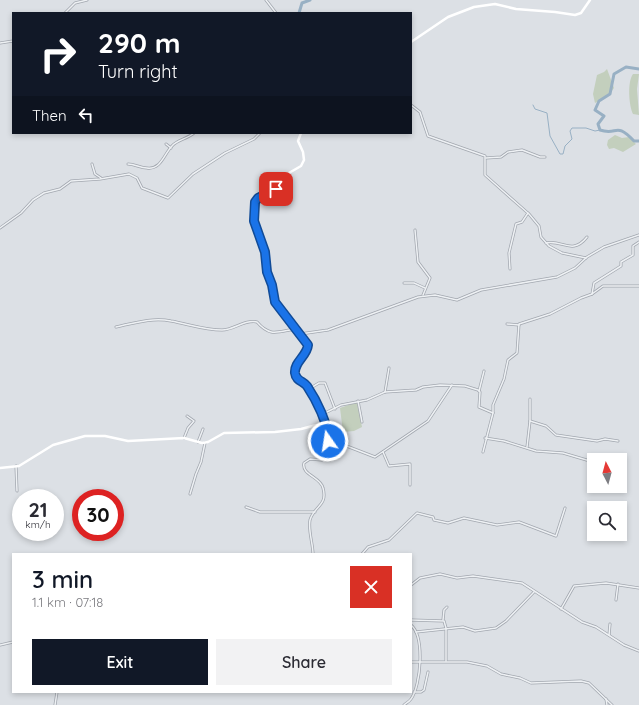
<!DOCTYPE html>
<meta charset="utf-8">
<style>
body{margin:0;font-family:Quicksand,sans-serif;background:#f2f2f3;color:#2b2b33;height:100vh;display:flex;flex-direction:column;font-size:15px;white-space:nowrap}
*{box-sizing:border-box;margin:0}
p{font-size:13px;color:#7c7c81}
.icon{flex:none;width:22px;height:22px;fill:none;stroke:currentColor;stroke-width:2;stroke-linecap:round;stroke-linejoin:round}
.map{position:relative;flex:1;overflow:hidden}
.details{position:absolute;left:12px;top:553px;width:400px;height:140px;display:flex;flex-direction:column;background:#fff;border-radius:0px;box-shadow:0 2px 6px #0003}
.details>*{flex:none}
.top-card{position:absolute;left:12px;top:12px;width:400px;height:122px;border-radius:0px;box-shadow:0 2px 6px #0003;background:#111827;color:#fff;overflow:hidden}
.needle{width:26px;rotate:354deg}
.buttons{position:absolute;left:587px;top:453px;display:grid;gap:8px}
.buttons a{display:grid;place-items:center;width:40px;height:40px;border-radius:0px;background:#fff;box-shadow:0 2px 6px #0003;font-size:20px}
.speed{position:absolute;left:12px;top:489px;display:flex;gap:8px;font-size:20px;font-weight:700;text-align:center}
.speed>*{display:grid;place-content:center;width:52px;height:52px;border-radius:50%;background:#fff;box-shadow:0 2px 6px #0003;line-height:1}
.speed small{font-size:10px;font-weight:400}
.speed .limit{border:6px solid #d22;background:#fff;color:#111}
.pin{position:absolute;display:grid;place-items:center;width:34px;height:34px;color:#fff;margin:-17px;border-radius:8px;box-shadow:0 2px 6px #0006}
.me{position:absolute;width:44px;margin:-22px;rotate:347deg;stroke-linejoin:round;filter:drop-shadow(0 0 3px #0008)}
.turn{display:flex;align-items:center;gap:14px;height:84px;padding:0 20px;font-size:18px}
.turn .icon{width:52px;height:52px;stroke-width:2.5}
.turn b{display:block;font-size:28px;line-height:34px}
.then{display:flex;align-items:center;height:38px;padding:0 20px;background:#0003;gap:8px;font-size:15px}
.round{display:grid;place-items:center;flex:none;width:42px;height:42px;border-radius:0px;background:#f2f2f3}
.head{display:flex;align-items:center;justify-content:space-between;height:68px;padding:0 20px}
h1{font-size:24px;font-weight:600;line-height:30px;color:#111827}
.cta{display:flex;gap:8px;margin-top:auto;padding:8px 20px}
.cta a{flex:1;height:46px;border-radius:0px;background:#111827;color:#fff;font-size:16px;font-weight:600;line-height:46px;text-align:center}
.cta a+a{background:#f2f2f3;color:#2b2b33}
.map>svg:first-child{display:block}
.green{fill:#c3cfbd}
.lines{fill:none;stroke-linecap:round;stroke-linejoin:round}
.stream{stroke:#98b0c4;stroke-width:1}
.river{stroke:#98b0c4;stroke-width:3}
.street-casing{stroke:#a2a7af;stroke-width:3}
.street{stroke:#eef1f4;stroke-width:1.5}
.secondary{stroke:#fff;stroke-width:2.5}
.route-casing{stroke:#114b97;stroke-width:10}
.route{stroke:#1a73e8;stroke-width:7}
</style>
<div class="map">
<svg width="639" height="705" viewBox="0 0 639 705">
<rect width="100%" height="100%" fill="#dce0e5"/>
<g class="green">
<polygon points="607,69 614,88 608,96 595,103 593,94 597,75 604,72"/>
<path d="M633,74H639L637,89L639,115L633,114C629,106 627,82 633,74Z"/>
<polygon points="615,135 622,138 629,137 636,144 623,152 614,148 609,149 607,145 608,140"/>
<polygon points="357,402 362,427 354,431 343,432 340,408"/>
</g>
<g class="lines">
<polyline class="stream" points="533,105 535,109 547,113 550,136 560,154 563,154 565,146 572,139 570,131 572,128 586,128 595,131 600,130"/>
<g class="river">
<polyline points="299,13 302,3 310,0"/>
<path d="M639,69L626,67L614,74L610,94L599,101L595,110L604,116L598,124L600,130C618,136 615,121 634,141H639"/>
</g>
<defs>
<g id="street">
<polyline points="266,0 276,13"/>
<polyline points="65,13 75,3 87,0"/>
<polyline points="0,43 13,41"/>
<polyline points="411,105 420,112 428,136 485,156 485,175 529,214 539,226 541,237 549,246 562,253 586,258"/>
<polyline points="166,144 171,148"/>
<polyline points="486,158 501,157 508,152 522,150 540,157 545,157"/>
<polyline points="92,164 95,174 101,178"/>
<path d="M128,164C135,164 140,168 147,168C161,170 164,154 172,146C177,140 187,139 194,133"/>
<polyline points="0,228 21,213 33,200 44,193 60,189 71,181 100,179 129,174 137,178 142,188 168,198 193,174 225,153 254,139 260,133"/>
<polyline points="415,230 418,262 430,278 423,295"/>
<path d="M546,243C562,239 572,256 587,237"/>
<polyline points="510,269 509,253 516,224 522,222 528,213"/>
<polyline points="404,283 414,283 425,288"/>
<polyline points="592,294 603,286 639,286"/>
<polyline points="507,324 519,325"/>
<path d="M116,327C134,323 153,317 171,321C188,324 205,330 222,330C234,330 245,319 257,322C270,337 277,332 295,329"/>
<polyline points="300,334 328,330 418,297 435,295 457,300 481,290 557,277 575,268 587,257 604,247 639,235"/>
<polyline points="309,389 319,383 325,383 335,409"/>
<polyline points="479,391 484,371"/>
<polyline points="385,392 389,368"/>
<polyline points="358,401 362,422"/>
<polyline points="321,415 341,405 367,400 385,392 416,390 423,387 440,385 465,386 478,390 480,392 479,407 493,413"/>
<polyline points="530,421 546,426 556,435 597,441 605,439 618,441"/>
<polyline points="184,438 188,428 194,421 187,416"/>
<polyline points="485,438 504,441 536,451 563,453 590,461"/>
<polyline points="328,441 344,445 375,457 428,421 452,385"/>
<polyline points="198,442 203,429"/>
<polyline points="527,447 530,421 530,399"/>
<polyline points="383,452 389,466 410,464 410,485"/>
<polyline points="483,452 493,413 493,405 504,379 508,360 517,353 519,324 550,314 581,298 592,294 594,283 621,266 621,262 633,255 633,246 639,242"/>
<polyline points="16,466 17,491"/>
<polyline points="190,494 196,474 201,462 205,443"/>
<polyline points="246,507 260,512 315,512"/>
<path d="M313,554C313,544 308,530 310,520C314,506 328,506 323,488C321,477 301,475 304,463L310,459L322,460L323,458L328,436L324,423"/>
<polyline points="362,554 368,547 389,540 417,513 433,517 434,520 448,523 464,518 497,525 519,522 556,536 565,508"/>
<polyline points="411,585 420,578 440,574 457,578 473,576 522,583 582,622 596,627 624,645 639,651"/>
<polyline points="616,600 618,584"/>
<polyline points="561,609 574,586 606,583 639,588"/>
<polyline points="411,620 444,621 446,628 446,661"/>
<polyline points="443,620 444,610 447,607"/>
<polyline points="416,632 463,627 475,631 496,628 506,621 534,592"/>
<polyline points="609,635 610,624"/>
<polyline points="0,645 13,642"/>
<polyline points="411,662 467,662 487,666 501,674 520,678 531,683 581,681 589,683 612,705"/>
<polyline points="414,692 421,692 424,690 428,672"/>
<polyline points="606,699 607,705"/>
<polyline points="55,705 57,692"/>
<path d="M404,705C406,703 409,702 411,699C421,685 425,637 411,625"/>
</g>
</defs>
<use href="#street" class="street-casing"/>
<use href="#street" class="street"/>
<g class="secondary">
<polyline points="411,42 448,17 474,7 495,4 516,9 555,12 575,15 581,13 590,0"/>
<path d="M0,468L19,466L53,445L85,436H105L128,441L184,438L202,443L208,442L224,433L275,432L301,429L324,423L315,400L306,385L296,376C292,363 307,357 308,345L275,302L272,285L267,272L265,252L254,221L255,202L258,198L276,189L282,177L301,166L304,160L303,152L298,141L301,133"/>
</g>
</g>
<g class="lines">
<defs>
<path id="route" d="M276,189L258,198L255,202L254,221L265,252L267,272L272,285L275,302L308,345C307,356 294,362 295,373C296,381 303,381 307,386C317,401 328,423 328,441"/>
</defs>
<use href="#route" class="route-casing"/>
<use href="#route" class="route"/>
</g>
</svg>
<div class="buttons">
<a><svg class="needle" viewBox="-14 -14 28 28"><path d="M0-13l5 13h-10z" fill="#e53935"/><path d="M0 13l5-13h-10z" fill="#7c7c81"/></svg></a>
<a><svg class="icon" aria-label="search" viewBox="0 0 24 24"><circle cx="10" cy="10" r="6"/><path d="M15 15l6 6"/></svg></a>
</div>
<div class="speed"><div>21<small>km/h</small></div><div class="limit">30</div></div>
<div class="pin" style="left:276px;top:189px;background:#d93025"><svg class="icon" aria-label="arrive" viewBox="0 0 24 24"><path d="M6 21V4h12l-3 4 3 4H6"/></svg></div>
<svg class="me" style="left:328px;top:441px" viewBox="-20 -20 40 40"><circle r="17" fill="#1a73e8" stroke="#fff" stroke-width="3"/><path d="M0-11L8 9 0 5-8 9z" fill="#fff"/></svg>
<div class="top-card">
<div class="turn"><svg class="icon" aria-label="right" viewBox="0 0 24 24"><path d="M7 20v-9h11M14 6l5 5-5 5"/></svg><div><b>290 m</b>Turn right</div></div>
<div class="then">Then<svg class="icon" aria-label="left" viewBox="0 0 24 24"><path d="M17 20v-9H6M10 6l-5 5 5 5"/></svg></div>
</div>
<section class="details">
<div class="head"><div><h1>3 min</h1><p>1.1 km · 07:18</p></div><a class="round" style="background:#d93025;color:#fff"><svg class="icon" aria-label="close" viewBox="0 0 24 24"><path d="M6 6l12 12M18 6L6 18"/></svg></a></div>
<div class="cta"><a>Exit</a><a>Share</a></div>
</section>
</div>
